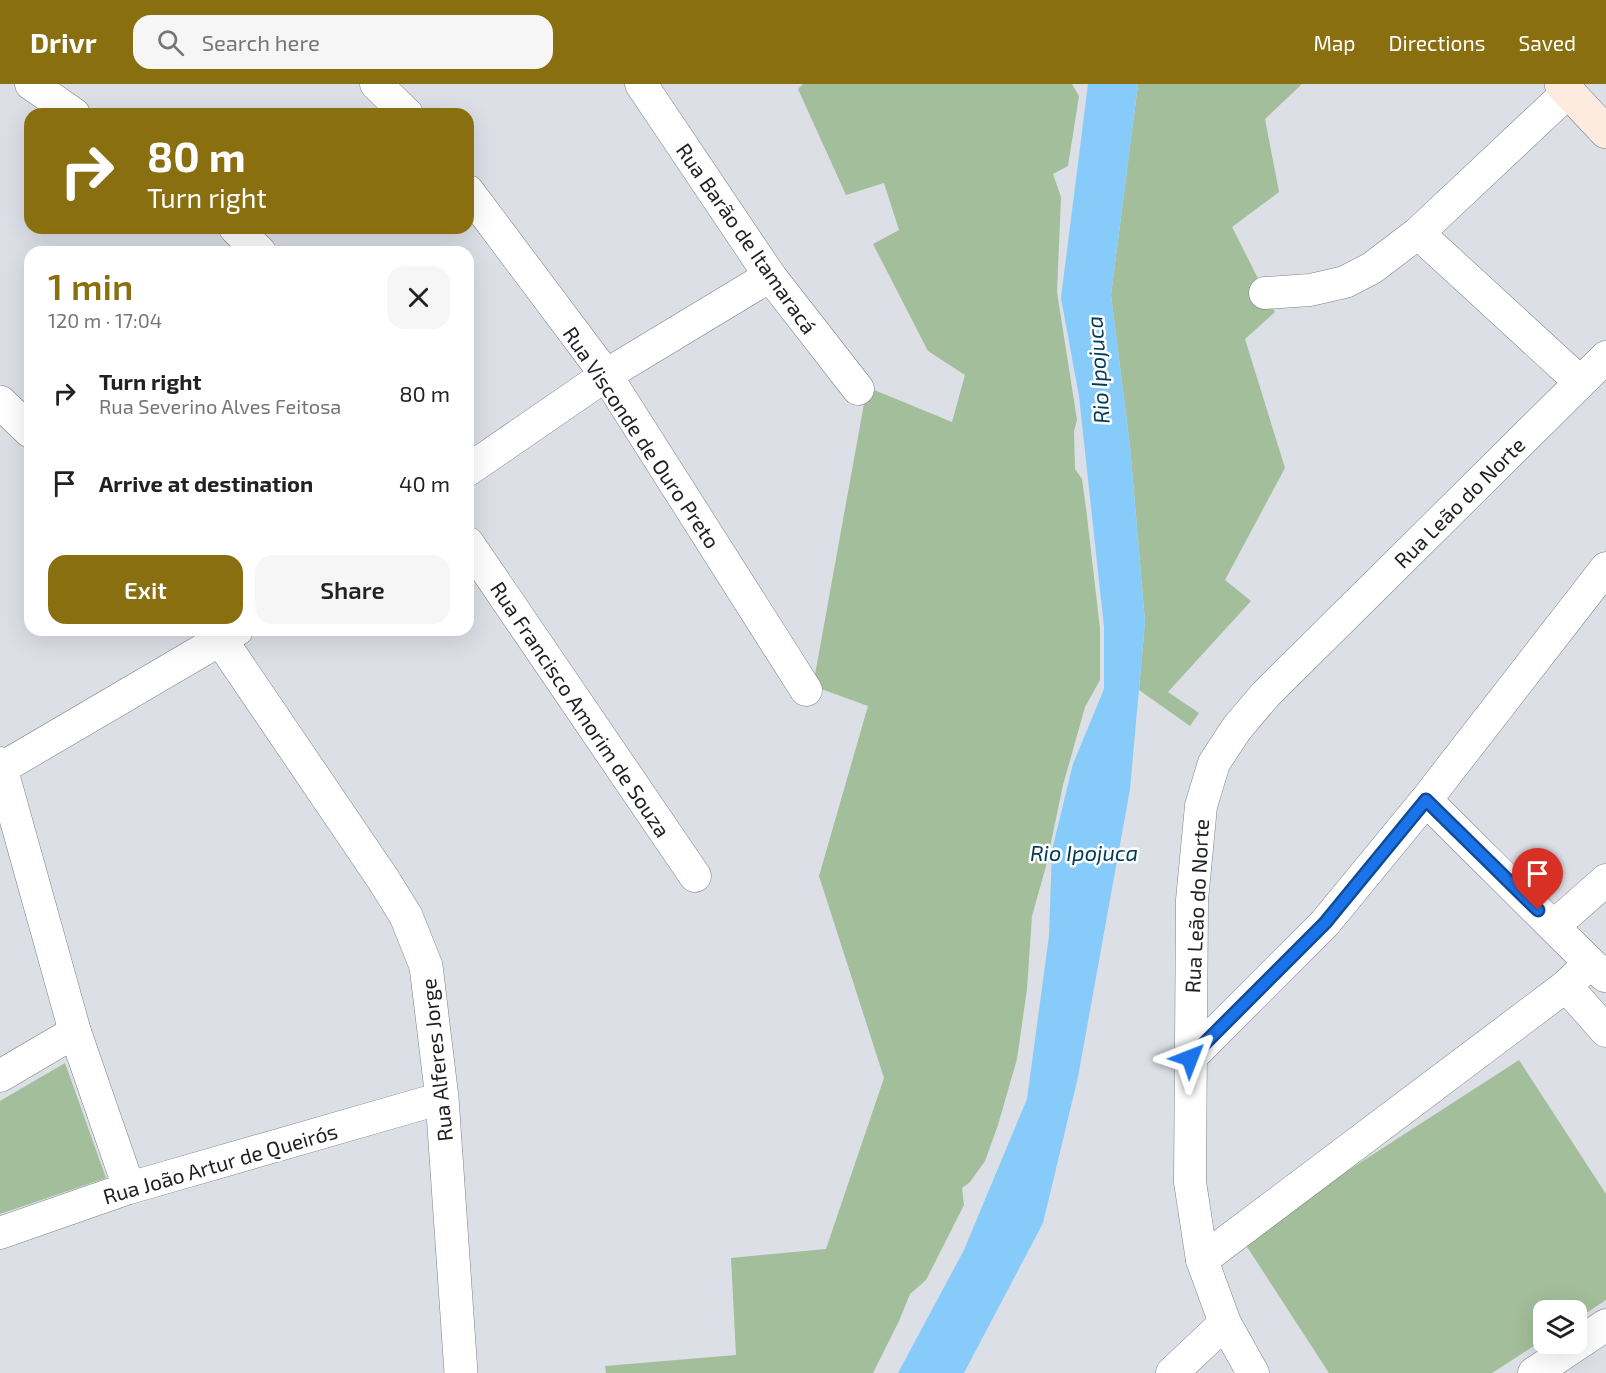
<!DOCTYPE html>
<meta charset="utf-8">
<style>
body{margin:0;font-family:"Exo 2",sans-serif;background:#f6f6f6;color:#222;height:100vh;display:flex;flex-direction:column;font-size:22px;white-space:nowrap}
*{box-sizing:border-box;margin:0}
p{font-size:20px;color:#767676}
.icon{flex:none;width:33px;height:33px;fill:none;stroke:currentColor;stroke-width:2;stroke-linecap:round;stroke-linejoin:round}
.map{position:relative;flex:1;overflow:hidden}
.sheet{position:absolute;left:24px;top:162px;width:450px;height:390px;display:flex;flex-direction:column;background:#fff;border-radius:18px;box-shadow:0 6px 24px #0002}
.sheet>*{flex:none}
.top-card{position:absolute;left:24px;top:24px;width:450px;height:126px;border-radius:18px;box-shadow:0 6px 24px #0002;background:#8a6f10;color:#fff;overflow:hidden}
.tools{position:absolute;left:1533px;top:1216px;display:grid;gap:12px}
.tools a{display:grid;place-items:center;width:54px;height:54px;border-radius:12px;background:#fff;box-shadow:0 6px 24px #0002;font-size:30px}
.pin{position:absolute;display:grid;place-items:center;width:51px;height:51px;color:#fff;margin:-62px -26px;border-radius:50% 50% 50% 0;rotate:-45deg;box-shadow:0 0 6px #0007}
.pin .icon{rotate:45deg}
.me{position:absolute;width:66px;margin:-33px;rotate:45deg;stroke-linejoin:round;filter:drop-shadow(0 0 4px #0008)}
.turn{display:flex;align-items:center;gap:21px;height:126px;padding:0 24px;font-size:27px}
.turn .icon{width:78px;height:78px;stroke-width:2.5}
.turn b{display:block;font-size:42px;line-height:51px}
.round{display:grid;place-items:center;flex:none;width:63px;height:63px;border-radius:18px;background:#f6f6f6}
.overview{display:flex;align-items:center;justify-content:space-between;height:102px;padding:0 24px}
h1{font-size:36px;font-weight:600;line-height:45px;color:#8a6f10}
.action{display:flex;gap:12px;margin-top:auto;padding:12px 24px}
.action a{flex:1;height:69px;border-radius:18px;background:#8a6f10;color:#fff;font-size:24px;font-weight:600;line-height:69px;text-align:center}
.action a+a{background:#f6f6f6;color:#222}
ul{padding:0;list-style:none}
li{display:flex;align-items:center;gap:18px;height:90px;padding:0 24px}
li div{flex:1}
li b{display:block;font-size:22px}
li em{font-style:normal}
header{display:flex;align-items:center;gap:36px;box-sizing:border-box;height:84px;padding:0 30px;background:#8a6f10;color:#fff}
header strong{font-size:28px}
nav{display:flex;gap:33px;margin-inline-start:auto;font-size:21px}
.search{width:420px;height:54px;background:#f6f6f6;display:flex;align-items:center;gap:15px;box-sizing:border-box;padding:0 21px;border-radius:18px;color:#767676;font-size:22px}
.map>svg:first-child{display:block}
.green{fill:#a3be9a}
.water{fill:#86cbf9}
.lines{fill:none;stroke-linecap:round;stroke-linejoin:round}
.minor-casing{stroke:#7d8086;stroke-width:33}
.tertiary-casing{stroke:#7d8086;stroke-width:34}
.secondary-casing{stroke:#7d8086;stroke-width:34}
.minor{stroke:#fff;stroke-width:32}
.tertiary{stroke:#fff;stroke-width:33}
.secondary{stroke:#feebdf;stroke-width:33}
.route-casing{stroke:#114b97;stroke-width:15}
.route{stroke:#1a73e8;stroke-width:10}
.labels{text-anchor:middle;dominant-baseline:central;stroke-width:5;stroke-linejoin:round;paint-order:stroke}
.street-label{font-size:21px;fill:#202124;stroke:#fff}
.water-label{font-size:22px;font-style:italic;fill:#003b59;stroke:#fff}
</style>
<header>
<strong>Drivr</strong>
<div class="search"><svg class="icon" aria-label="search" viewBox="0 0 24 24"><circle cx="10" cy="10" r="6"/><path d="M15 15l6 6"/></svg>Search here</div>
<nav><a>Map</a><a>Directions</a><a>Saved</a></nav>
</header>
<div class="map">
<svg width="1606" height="1289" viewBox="0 0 1606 1289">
<rect width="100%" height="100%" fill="#dcdfe6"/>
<g class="green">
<polygon points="803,0 1072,0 1079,12 1068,82 1053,90 1061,113 1057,208 1077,336 1074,347 1075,385 1082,395 1086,424 1100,545 1100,596 1085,623 1063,701 1046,782 1032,832 1027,905 1017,975 998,1041 985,1077 970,1098 962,1104 964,1121 926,1196 910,1210 899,1237 873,1289 606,1289 605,1282 736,1271 731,1174 826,1165 884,994 819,792 868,622 813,602 867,303 952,338 965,291 928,267 873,160 899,146 884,99 846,111 798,5"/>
<polygon points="1138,0 1302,0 1265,35 1279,108 1232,143 1275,228 1245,255 1285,384 1225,496 1251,517 1168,608 1199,629 1190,642 1139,606 1145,538 1130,362 1111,211"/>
<polygon points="1519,976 1606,1110 1606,1216 1577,1235 1576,1227 1544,1227 1543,1256 1492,1289 1329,1289 1242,1155"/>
<polygon points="65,979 106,1094 0,1130 0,1017"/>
</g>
<polygon class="water" points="1088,0 1138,0 1111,211 1130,362 1145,538 1130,705 1078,993 1043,1139 964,1289 898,1289 964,1166 1027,1015 1049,852 1052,766 1073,680 1104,605 1104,543 1079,312 1061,214"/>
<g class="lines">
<defs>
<g id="minor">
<polyline points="31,0 74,30"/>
<polyline points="376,0 407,30"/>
<polyline points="641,0 770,192 858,305"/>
<polyline points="468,107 606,291 806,606"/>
<polyline points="235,144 260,168"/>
<polyline points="1418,149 1579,297"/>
<polyline points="1265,209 1310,206 1345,198 1372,184 1418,149 1568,8"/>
<polyline points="468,386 606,291 770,192"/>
<polyline points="468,459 695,792"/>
<polyline points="0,679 75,948 129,1104"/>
<polyline points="0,685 237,546"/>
<polyline points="1426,716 1590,879 1605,892"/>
<polyline points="1554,842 1606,796"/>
<polyline points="1566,902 1606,947"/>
<polyline points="1190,974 1325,839 1426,716 1606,484"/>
<polyline points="0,992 75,948"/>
<polyline points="0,1149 129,1104 442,1014"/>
<polyline points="1202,1176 1566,902 1590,879"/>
<polyline points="1172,1289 1225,1239"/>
<polyline points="1253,1289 1225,1239 1202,1176 1190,1098 1192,816 1201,722 1214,679 1237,644 1266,610 1606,273"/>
<polyline points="1534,1289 1606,1241"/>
</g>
<g id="tertiary">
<polyline points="0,318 30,347"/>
<polyline points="214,546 383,795 406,832 426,882 442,1014 461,1289"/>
</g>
<polyline id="secondary" points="1561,0 1606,48"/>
</defs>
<use href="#minor" class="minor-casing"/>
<use href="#tertiary" class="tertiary-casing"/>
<use href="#secondary" class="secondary-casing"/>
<use href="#minor" class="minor"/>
<use href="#tertiary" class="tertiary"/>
<use href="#secondary" class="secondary"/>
</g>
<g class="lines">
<defs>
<polyline id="route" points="1190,974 1325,839 1426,716 1538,826"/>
</defs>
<use href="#route" class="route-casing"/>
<use href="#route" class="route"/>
</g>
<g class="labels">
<g class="street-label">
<text transform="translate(747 154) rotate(55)">Rua Barão de Itamaracá</text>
<text transform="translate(642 353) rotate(56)">Rua Visconde de Ouro Preto</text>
<text transform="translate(1459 418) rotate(-45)">Rua Leão do Norte</text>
<text transform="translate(581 625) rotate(56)">Rua Francisco Amorim de Souza</text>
<text transform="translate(1196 822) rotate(-87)">Rua Leão do Norte</text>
<text transform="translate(436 976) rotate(-96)">Rua Alferes Jorge</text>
<text transform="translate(220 1079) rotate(-16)">Rua João Artur de Queirós</text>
</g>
<g class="water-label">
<text transform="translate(1097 286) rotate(-94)">Rio Ipojuca</text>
<text x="1084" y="768">Rio Ipojuca</text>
</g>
</g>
</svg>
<div class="tools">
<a><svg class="icon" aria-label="layers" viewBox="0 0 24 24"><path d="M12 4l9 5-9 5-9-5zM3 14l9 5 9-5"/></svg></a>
</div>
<div class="pin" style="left:1538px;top:826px;background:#d93025"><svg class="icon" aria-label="arrive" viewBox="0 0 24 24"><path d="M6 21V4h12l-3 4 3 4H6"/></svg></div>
<svg class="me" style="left:1190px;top:974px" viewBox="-20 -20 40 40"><path d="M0-17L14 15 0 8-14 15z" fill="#1a73e8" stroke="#fff" stroke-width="4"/></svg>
<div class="top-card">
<div class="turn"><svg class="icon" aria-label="right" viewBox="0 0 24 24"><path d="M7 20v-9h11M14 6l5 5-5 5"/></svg><div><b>80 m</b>Turn right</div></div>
</div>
<section class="sheet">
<div class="overview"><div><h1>1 min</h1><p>120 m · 17:04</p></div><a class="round"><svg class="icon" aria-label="close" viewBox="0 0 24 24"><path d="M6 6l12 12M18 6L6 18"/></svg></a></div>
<ul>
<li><svg class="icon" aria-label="right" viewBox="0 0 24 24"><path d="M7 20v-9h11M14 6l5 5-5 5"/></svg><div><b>Turn right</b><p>Rua Severino Alves Feitosa</p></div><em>80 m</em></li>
<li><svg class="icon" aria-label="arrive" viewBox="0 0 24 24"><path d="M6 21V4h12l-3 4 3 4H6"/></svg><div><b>Arrive at destination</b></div><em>40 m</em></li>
</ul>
<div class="action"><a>Exit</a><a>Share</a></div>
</section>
</div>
